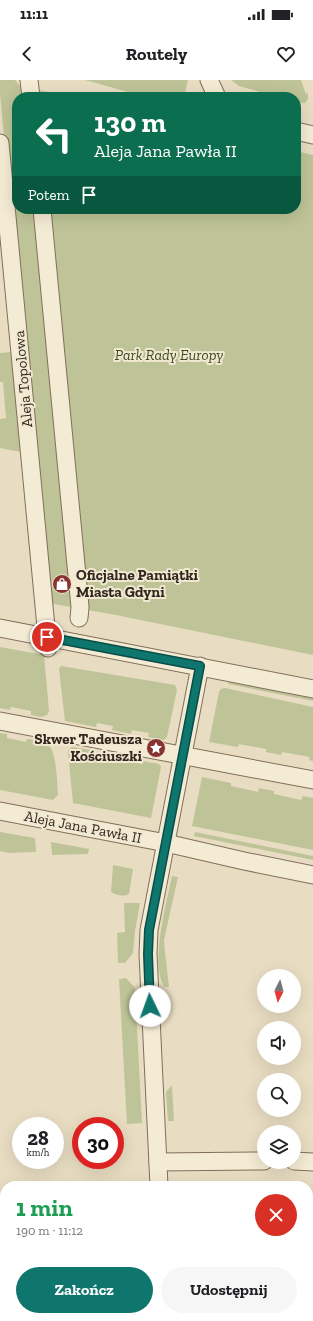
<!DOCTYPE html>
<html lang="pl">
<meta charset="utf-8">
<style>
body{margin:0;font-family:"Zilla Slab",serif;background:#f6f6f6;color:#202124;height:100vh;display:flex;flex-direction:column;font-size:15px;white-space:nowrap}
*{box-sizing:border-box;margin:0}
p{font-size:13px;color:#757577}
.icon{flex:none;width:22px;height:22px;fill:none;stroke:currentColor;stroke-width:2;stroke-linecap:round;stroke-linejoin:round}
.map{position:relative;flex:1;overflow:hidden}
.details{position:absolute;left:0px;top:1101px;width:313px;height:140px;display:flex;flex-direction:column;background:#fff;border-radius:16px 16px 0 0;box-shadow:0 4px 16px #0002}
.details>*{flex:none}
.guide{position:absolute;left:12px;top:12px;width:289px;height:122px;border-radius:16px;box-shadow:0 4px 16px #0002;background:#0b6e4f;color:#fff;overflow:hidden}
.needle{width:26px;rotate:186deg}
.controls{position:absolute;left:257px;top:889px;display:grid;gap:8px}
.controls a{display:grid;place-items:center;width:44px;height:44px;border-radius:50%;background:#fff;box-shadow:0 4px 16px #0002;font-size:20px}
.speed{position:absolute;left:12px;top:1037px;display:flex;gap:8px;font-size:20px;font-weight:700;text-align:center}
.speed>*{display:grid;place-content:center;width:52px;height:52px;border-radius:50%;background:#fff;box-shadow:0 4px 16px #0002;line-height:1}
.speed small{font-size:10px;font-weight:400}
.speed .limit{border:6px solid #d22;background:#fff;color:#111}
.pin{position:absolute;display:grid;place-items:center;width:34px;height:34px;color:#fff;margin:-17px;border:2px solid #fff;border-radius:50%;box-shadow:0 1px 4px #0007}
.me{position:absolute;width:44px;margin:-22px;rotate:357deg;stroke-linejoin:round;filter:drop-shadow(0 0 3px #0008)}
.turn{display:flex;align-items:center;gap:14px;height:84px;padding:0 16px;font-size:18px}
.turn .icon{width:52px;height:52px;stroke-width:2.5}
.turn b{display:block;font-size:28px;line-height:34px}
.then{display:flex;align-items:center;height:38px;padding:0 16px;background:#0003;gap:8px;font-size:15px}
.round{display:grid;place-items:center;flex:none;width:42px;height:42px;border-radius:21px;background:#f6f6f6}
.head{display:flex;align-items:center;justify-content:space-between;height:68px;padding:0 16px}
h1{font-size:24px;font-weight:700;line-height:30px;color:#1e9e55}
.action{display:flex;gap:8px;margin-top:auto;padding:8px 16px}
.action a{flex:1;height:46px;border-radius:24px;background:#0f766e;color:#fff;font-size:16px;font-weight:700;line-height:46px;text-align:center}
.action a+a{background:#f6f6f6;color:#202124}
.status{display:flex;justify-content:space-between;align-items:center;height:28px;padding:0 20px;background:#fff;direction:ltr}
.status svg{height:11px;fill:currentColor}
header{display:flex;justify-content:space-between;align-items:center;height:52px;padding:0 16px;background:#fff;font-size:18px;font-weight:700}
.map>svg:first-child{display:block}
.green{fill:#bec497}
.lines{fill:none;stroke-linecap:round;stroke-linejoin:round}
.minor-casing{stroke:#806f5b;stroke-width:19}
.minor{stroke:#f4ebd4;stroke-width:17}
.route-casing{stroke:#0a4d48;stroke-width:10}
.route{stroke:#0f766e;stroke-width:7}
.labels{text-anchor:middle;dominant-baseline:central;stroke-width:4;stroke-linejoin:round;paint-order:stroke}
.park-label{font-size:15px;font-style:italic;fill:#414b26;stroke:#f0e8d0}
.street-label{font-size:15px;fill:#31271e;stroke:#f0e8d0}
.poi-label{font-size:15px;font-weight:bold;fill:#31271e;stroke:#f0e8d0;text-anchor:start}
</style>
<div class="status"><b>11:11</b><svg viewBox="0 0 49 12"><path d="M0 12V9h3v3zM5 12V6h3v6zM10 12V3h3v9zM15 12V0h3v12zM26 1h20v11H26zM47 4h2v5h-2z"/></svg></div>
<header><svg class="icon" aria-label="back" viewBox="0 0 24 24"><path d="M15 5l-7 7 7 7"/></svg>Routely<svg class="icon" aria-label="heart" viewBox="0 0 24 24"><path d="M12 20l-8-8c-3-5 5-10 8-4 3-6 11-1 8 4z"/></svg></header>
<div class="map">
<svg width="313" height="1241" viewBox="0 0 313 1241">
<rect width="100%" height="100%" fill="#e8ddc2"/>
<g class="green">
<polygon points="0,0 15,0 21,7 76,17 17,17 17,129 296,129 296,71 313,75 313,575 116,535 48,523 0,14"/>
<polygon points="85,0 188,0 184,17 146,17"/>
<polygon points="231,0 301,0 306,14 308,13 308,19 305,23 296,22 296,17 278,17 239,6"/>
<polygon points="12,272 21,372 0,368 0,339 6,338 3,302 0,302 0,273"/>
<polygon points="0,567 44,575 49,631 47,635 41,637 31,635 31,631 11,627 10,630 0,628"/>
<polygon points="61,586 175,605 177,610 167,657 164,660 148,657 149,653 132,650 131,654 112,650 113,646 97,643 96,647 65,641 59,589"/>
<polygon points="230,598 313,617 313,621 228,604"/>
<polygon points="225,608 313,627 313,681 309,680 310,677 282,672 281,675 266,672 266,669 239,664 238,667 209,662 219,612 221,609"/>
<path d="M0,653L7,654V658L26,662L27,659C34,660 43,660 48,665C57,671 57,704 58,715L53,720L0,710Z"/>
<polygon points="72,667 91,670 90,674 106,678 107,674 127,677 126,681 142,684 143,681 159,684 161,687 151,738 73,723 68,672 68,670"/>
<polygon points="202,697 231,703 231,706 258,712 259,708 274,711 274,714 301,720 303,716 313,718 313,770 192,746"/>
<polygon points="0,752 35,758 36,772 9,773 0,771"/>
<polygon points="195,752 313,776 313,780 194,756"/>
<polygon points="51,762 89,769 88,774 52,775"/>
<path d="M113,785L133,789L129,814C125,817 115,815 111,812Z"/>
<path d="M172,796L178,797L164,860L165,872L169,907H165C149,886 167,821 172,796Z"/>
<polygon points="124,823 140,823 135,851 133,873 125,883 118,883 117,853 125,852"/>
<polygon points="126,898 135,908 142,1043 127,1044 119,899"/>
<polygon points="172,1005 174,1041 168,1041 166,1012"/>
</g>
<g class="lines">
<defs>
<g id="minor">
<polyline points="29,0 31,17"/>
<polyline points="209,0 217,17"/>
<polyline points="296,51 313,55"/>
<polyline points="0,63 48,568"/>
<polyline points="42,129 80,527 79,538"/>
<polyline points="0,548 313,609"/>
<polyline points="0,641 313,700"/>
<polyline points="0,731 166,763 244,781 313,795"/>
<polyline points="294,1081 313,1082"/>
<polyline points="158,1082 264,1081"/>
<polyline points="159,1106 148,874 149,850 200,586"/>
<polyline points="166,1236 166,1241"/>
</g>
</defs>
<use href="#minor" class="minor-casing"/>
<use href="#minor" class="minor"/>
</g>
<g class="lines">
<defs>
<polyline id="route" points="47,557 200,586 149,850 148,874 150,926"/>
</defs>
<use href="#route" class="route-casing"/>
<use href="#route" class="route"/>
</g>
<defs>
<symbol id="shop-disc" viewBox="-11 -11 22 22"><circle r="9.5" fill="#883332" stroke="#f0e8d0"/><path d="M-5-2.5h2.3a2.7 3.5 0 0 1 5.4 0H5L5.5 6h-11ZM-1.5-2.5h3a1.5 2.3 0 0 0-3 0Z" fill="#fff"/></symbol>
<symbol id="sight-disc" viewBox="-11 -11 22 22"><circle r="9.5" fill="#883332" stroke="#f0e8d0"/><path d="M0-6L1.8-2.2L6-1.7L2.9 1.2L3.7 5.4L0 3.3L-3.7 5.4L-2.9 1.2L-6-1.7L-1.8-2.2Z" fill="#fff"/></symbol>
</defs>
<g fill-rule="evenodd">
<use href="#shop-disc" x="51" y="493" width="22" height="22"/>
<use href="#sight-disc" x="145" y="657" width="22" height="22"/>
</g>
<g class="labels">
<g class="park-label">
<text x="169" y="275">Park Rady Europy</text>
</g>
<g class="street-label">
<text transform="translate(23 299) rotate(-95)">Aleja Topolowa</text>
<text transform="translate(83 747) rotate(11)">Aleja Jana Pawła II</text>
</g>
<g class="poi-label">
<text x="76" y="495">Oficjalne Pamiątki<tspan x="76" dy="17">Miasta Gdyni</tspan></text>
<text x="142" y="659" text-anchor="end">Skwer Tadeusza<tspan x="142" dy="17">Kościuszki</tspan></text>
</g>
</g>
</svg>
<div class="controls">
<a><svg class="needle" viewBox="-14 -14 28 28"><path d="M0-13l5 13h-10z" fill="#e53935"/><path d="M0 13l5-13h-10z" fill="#757577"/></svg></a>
<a><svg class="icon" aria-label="sound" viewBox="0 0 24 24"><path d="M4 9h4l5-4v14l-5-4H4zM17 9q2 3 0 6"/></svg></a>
<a><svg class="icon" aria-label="search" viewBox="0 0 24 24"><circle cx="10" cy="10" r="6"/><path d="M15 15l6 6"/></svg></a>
<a><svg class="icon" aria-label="layers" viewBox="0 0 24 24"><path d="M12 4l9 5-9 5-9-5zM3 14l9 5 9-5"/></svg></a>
</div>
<div class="speed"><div>28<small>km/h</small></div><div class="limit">30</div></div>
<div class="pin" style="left:47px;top:557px;background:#d93025"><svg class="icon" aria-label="arrive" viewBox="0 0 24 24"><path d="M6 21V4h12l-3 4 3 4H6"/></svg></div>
<svg class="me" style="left:150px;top:926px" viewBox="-20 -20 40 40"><circle r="19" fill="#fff"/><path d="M0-13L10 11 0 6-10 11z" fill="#0f766e"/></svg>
<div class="guide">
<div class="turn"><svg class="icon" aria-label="left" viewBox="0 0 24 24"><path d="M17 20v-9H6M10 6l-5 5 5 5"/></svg><div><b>130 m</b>Aleja Jana Pawła II</div></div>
<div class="then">Potem<svg class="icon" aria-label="arrive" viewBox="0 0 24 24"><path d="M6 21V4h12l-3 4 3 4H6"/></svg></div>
</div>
<section class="details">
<div class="head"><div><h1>1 min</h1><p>190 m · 11:12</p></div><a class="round" style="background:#d93025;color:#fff"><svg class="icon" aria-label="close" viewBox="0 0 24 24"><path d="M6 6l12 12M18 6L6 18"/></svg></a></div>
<div class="action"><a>Zakończ</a><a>Udostępnij</a></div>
</section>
</div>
